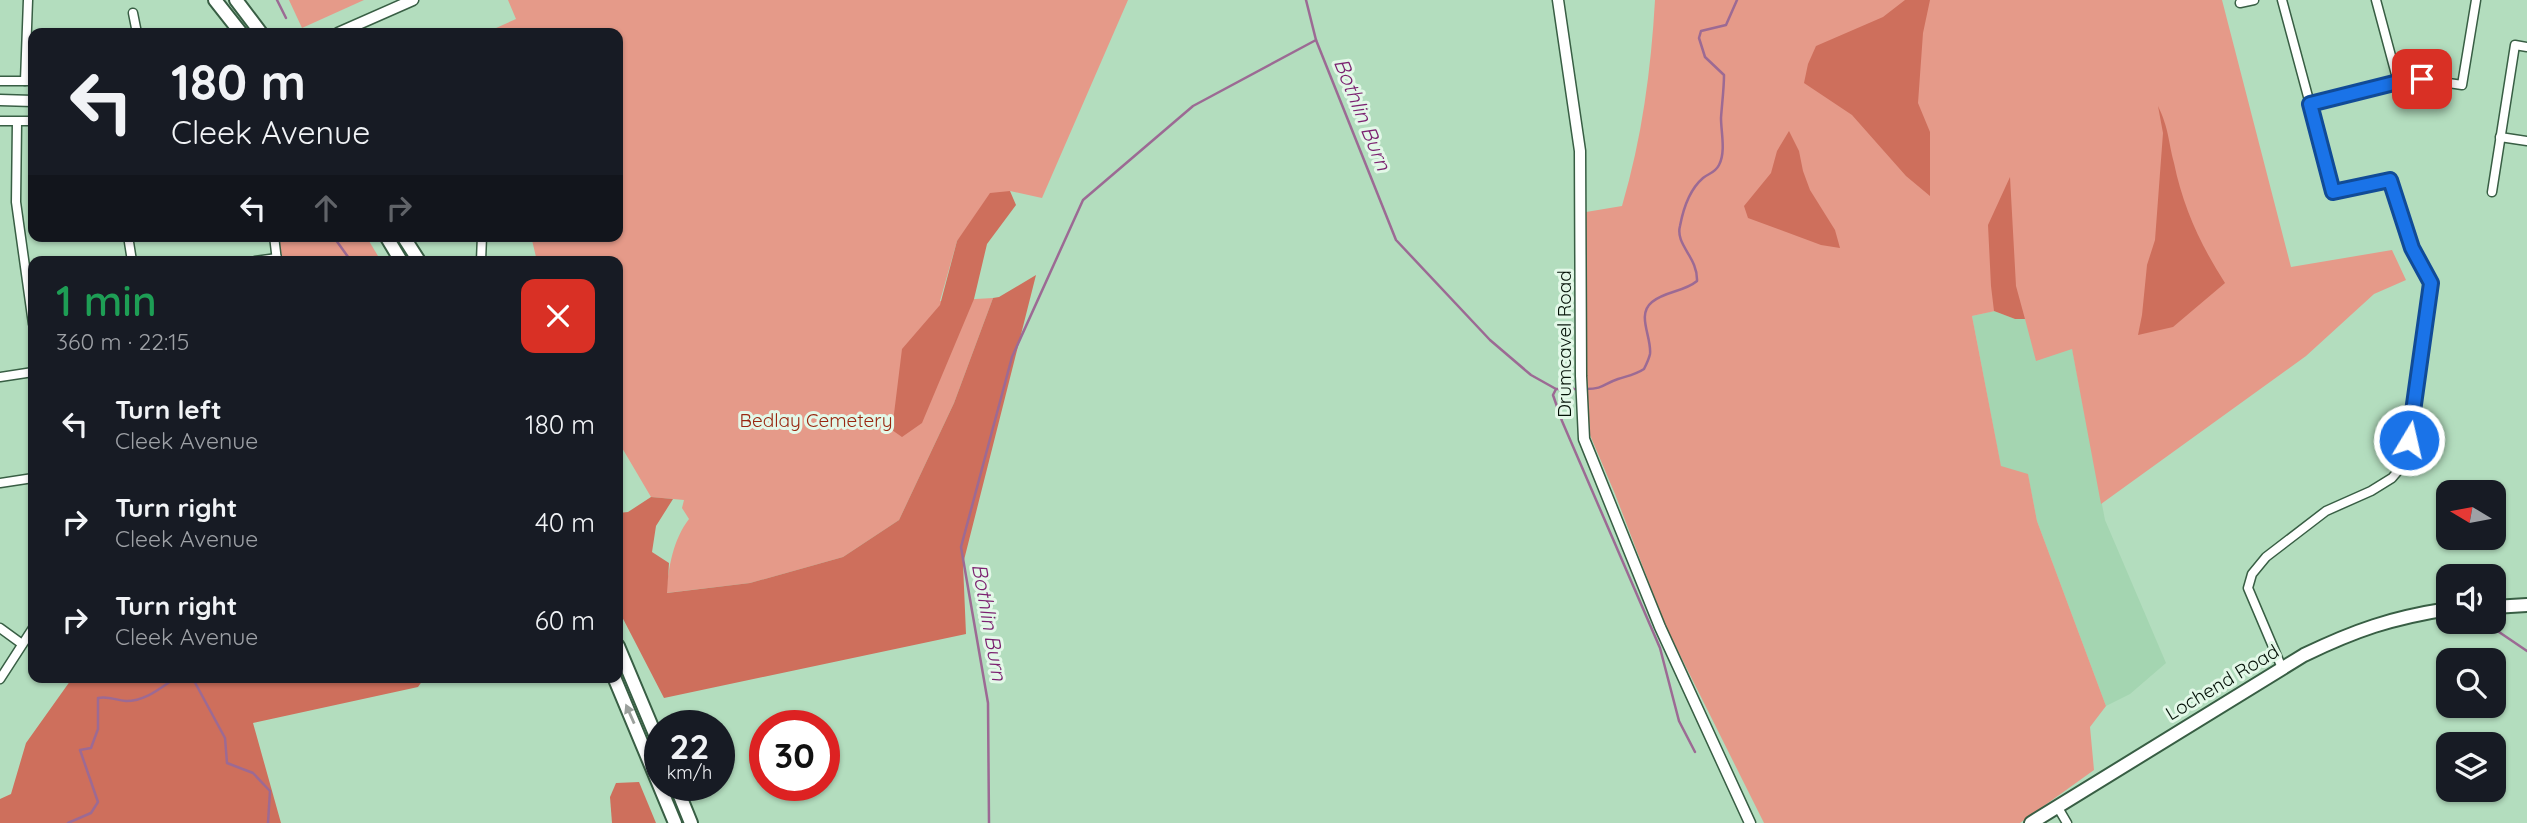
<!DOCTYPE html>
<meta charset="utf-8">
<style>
body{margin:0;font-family:Quicksand,sans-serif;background:#242831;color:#f1f3f6;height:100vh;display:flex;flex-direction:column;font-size:26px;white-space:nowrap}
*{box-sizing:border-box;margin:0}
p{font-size:23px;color:#9ea1a6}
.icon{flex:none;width:38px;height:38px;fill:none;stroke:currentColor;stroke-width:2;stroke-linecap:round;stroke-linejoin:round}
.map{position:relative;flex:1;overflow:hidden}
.drawer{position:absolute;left:28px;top:256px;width:595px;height:427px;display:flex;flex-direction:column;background:#171b24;border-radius:14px;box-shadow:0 2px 5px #0004}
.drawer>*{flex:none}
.guide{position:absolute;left:28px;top:28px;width:595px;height:214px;border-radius:14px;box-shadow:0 2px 5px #0004;background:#171b24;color:#f1f3f6;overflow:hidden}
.needle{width:46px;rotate:280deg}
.controls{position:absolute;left:2436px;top:480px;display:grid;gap:14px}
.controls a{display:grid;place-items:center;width:70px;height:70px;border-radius:14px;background:#171b24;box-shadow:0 2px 5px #0004;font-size:35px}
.speed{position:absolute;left:644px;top:710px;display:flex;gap:14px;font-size:35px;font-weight:700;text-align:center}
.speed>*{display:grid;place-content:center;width:91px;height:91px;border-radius:50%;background:#171b24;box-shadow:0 2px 5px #0004;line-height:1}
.speed small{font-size:18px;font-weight:400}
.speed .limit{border:10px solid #d22;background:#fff;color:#111}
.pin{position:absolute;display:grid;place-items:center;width:60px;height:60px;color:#fff;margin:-30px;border-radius:14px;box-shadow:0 4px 10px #0006}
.me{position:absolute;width:77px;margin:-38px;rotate:9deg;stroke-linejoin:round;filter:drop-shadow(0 0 5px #0008)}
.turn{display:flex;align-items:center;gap:24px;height:147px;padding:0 28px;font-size:32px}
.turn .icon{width:91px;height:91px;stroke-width:2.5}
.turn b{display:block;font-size:49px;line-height:60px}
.lanes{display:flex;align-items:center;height:66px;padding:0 28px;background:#0003;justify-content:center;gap:35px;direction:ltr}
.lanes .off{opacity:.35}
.round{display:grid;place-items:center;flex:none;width:74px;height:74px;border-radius:14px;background:#242831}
.head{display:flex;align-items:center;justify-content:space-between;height:119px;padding:0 28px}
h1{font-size:42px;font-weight:600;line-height:52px;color:#1e9e55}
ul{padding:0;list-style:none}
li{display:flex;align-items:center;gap:21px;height:98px;padding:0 28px}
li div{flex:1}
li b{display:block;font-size:26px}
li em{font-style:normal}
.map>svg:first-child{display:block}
.built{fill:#a4d5b1}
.green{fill:#e59a89}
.forest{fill:#ce6f5c}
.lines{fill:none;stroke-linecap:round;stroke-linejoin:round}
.stream{stroke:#9c6a94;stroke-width:2.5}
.minor-casing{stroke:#385e44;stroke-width:11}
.tertiary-casing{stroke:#385e44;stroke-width:13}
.primary-casing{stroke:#385e44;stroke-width:16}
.minor{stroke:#fff;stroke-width:8}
.tertiary{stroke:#fff;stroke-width:10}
.primary{stroke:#fff;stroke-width:12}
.oneway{fill:#9ba09c}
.route-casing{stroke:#114b97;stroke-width:18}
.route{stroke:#1a73e8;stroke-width:12}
.labels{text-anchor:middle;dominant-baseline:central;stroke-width:6;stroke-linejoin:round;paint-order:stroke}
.street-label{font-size:19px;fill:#041107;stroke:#e3f8e8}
.park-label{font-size:19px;fill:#992710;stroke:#e3f8e8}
.water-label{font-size:21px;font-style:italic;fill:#7b2170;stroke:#e3f8e8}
</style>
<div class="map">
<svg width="2527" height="823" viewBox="0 0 2527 823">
<rect width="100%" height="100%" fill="#b3ddbe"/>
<polygon class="built" points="1994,311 2015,319 2025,319 2072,348 2105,520 2166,663 2130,694 2106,706 2037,521 2028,475 2001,467 1972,316"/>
<g class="green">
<polygon points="289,0 364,0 302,28"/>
<path d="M508,0H1128L1042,198L1010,191L957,241L940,301L993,298L954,403L899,520L843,557L750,583L666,593C669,566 673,540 689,519L682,508L684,500L651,497L618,441V261H537L531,236H618V33H485L516,19Z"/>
<path d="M1655,0H2222L2291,267L2392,250L2406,280L2374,294L2306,356L2101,504L2072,349L2036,361L2025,319L1995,311L1972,316L2001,466L2028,474L2037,521L2106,706L2090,727L2094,770L2020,823H1764L1666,627L1615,494L1590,435L1585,365L1586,212L1622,206C1642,138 1651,70 1655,0Z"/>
<polygon points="279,236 366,236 381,261 282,261"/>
</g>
<g class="forest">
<polygon points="1905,0 1930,0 1923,33 1918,103 1930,132 1930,196 1906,176 1852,115 1804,83 1808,64 1816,46 1883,17"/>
<path d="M2158,106C2169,129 2168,140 2174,163C2183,207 2201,246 2225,283L2173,327L2138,335L2142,315L2147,265L2155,240L2163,133Z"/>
<polygon points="1789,131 1799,151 1803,171 1810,190 1835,230 1840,248 1821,245 1748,218 1744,206 1771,173 1777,151"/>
<polygon points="2010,177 2016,286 2025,319 2015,319 1994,311 1991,286 1988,225"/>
<polygon points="1010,191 1016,205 987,244 974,299 922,423 902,437 892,430 902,349 940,305 957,241 990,193"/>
<polygon points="1036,275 963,564 966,634 664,698 618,609 618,513 628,512 651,497 673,499 656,526 652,552 669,563 667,593 750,583 843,557 899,520 954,403 993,298 999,297"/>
<polygon points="73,677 425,677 418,687 253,723 281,823 0,823 0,799 11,794 26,743"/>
<polygon points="639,782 656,823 612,823 610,797 616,783"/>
</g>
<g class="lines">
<g class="stream">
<polyline points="277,0 286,18"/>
<polyline points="1306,0 1316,40"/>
<polyline points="333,236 351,261"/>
<polyline points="1556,389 1553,395 1562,421 1660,648 1679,721 1695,752"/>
<path d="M1586,389C1604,389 1603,384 1618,379C1627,376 1635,375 1644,369C1646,365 1649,359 1650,354C1652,337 1636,315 1652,302C1665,291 1684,292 1697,281C1698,257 1675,245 1680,226C1683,210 1689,190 1703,178C1709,173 1715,173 1719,165C1726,152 1721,132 1721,118C1722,103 1724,89 1724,75L1705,57L1699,38L1701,31L1726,25L1737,0"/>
<polyline points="2499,632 2527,651"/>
<polyline points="192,677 225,738 227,763 253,773 270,791 268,823"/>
<path d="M68,823L91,813L98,802L80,750L91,748L98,729V698C109,696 115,700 126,701C146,701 160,688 177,677"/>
<polyline points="989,823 988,703 961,547 1012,357 1083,200 1193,106 1316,40 1396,240 1490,340 1531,375 1556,389 1579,389"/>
</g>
<defs>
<g id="minor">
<polyline points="2282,0 2310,104"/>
<polyline points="2376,0 2398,82"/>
<polyline points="2240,3 2254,0"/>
<polyline points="133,13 137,33"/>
<polyline points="0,81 33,81"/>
<polyline points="25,81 28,0"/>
<polyline points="0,121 33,121"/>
<polyline points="17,122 16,202 33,324"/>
<polyline points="2500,137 2527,141"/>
<polyline points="2492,192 2515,45 2527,47"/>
<polyline points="128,236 132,261"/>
<polyline points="274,236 277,261"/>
<polyline points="255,261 277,258"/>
<polyline points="481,261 482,236"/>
<polyline points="0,377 33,372"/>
<polyline points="0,483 33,478"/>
<polyline points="0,628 22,644"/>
<polyline points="2282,668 2248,588 2252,574 2266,557 2326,511 2371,491 2392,478 2403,465 2409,440 2430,296 2431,283 2412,248 2391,180 2333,192 2310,104 2398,82 2422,79 2462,85 2476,0"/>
<polyline points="0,679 33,628"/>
<polyline points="2057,806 2067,823"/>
</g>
<g id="tertiary">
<polyline points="1558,0 1580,151 1581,376 1584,439 1660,627 1750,823"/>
<polyline points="338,33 413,0"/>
<polyline points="0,100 33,101"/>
</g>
<g id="primary">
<polyline points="215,0 241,33"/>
<polyline points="236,0 261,33"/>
<polyline points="386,236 401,261"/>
<polyline points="403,236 419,261"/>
<polyline points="2494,607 2527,605"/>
<polyline points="618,646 660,746"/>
<polyline points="614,677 675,823"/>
<polyline points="676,786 691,823"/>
<path d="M2031,823L2304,655C2356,630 2391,618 2448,609"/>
</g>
</defs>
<use href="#minor" class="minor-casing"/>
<use href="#tertiary" class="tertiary-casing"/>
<use href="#primary" class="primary-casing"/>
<use href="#minor" class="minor"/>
<use href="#tertiary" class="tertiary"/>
<use href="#primary" class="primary"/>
</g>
<defs><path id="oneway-solid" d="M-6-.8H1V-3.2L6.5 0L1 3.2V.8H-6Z" transform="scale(1.75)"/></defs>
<use class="oneway" href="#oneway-solid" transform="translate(630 714) rotate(-114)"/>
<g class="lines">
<defs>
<polyline id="route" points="2409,440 2431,283 2412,248 2390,180 2333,192 2310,104 2398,82 2422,79"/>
</defs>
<use href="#route" class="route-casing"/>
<use href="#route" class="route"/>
</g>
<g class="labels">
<g class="street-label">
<text transform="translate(1564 344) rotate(-90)">Drumcavel Road</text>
<text transform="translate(2222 682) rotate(-31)">Lochend Road</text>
</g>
<g class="park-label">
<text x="816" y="420">Bedlay Cemetery</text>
</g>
<g class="water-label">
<text transform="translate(1363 114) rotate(68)">Bothlin Burn</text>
<text transform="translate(990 622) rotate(80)">Bothlin Burn</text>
</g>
</g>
</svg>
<div class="controls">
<a><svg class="needle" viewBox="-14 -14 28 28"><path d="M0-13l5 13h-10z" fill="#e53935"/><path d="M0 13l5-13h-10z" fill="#9ea1a6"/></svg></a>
<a><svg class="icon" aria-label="sound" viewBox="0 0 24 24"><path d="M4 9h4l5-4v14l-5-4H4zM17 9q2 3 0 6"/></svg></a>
<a><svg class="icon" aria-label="search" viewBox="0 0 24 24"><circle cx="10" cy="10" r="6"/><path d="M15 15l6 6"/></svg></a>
<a><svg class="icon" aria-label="layers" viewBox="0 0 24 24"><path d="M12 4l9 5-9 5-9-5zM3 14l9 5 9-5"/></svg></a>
</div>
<div class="speed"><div>22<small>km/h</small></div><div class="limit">30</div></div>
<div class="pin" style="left:2422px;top:79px;background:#d93025"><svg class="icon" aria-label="arrive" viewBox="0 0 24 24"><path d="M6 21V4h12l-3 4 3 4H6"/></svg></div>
<svg class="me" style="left:2409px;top:440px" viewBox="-20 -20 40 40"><circle r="17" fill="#1a73e8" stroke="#fff" stroke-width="3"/><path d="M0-11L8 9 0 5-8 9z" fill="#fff"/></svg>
<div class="guide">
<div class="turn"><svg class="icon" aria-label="left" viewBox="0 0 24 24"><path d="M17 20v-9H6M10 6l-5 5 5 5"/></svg><div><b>180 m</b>Cleek Avenue</div></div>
<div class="lanes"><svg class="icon" aria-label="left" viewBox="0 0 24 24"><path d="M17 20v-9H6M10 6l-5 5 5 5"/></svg><svg class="icon off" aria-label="ahead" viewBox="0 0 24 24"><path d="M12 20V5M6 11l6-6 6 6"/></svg><svg class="icon off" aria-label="right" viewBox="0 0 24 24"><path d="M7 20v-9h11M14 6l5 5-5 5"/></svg></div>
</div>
<section class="drawer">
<div class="head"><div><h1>1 min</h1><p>360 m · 22:15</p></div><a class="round" style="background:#d93025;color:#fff"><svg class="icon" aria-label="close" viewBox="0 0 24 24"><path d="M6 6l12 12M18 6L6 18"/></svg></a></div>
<ul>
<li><svg class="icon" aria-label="left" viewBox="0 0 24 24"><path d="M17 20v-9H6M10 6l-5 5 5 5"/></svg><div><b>Turn left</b><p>Cleek Avenue</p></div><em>180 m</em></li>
<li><svg class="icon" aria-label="right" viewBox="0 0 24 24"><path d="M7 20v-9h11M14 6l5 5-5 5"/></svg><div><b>Turn right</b><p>Cleek Avenue</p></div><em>40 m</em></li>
<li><svg class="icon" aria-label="right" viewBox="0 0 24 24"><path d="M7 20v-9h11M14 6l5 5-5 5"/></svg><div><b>Turn right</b><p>Cleek Avenue</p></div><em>60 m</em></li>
</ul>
</section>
</div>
